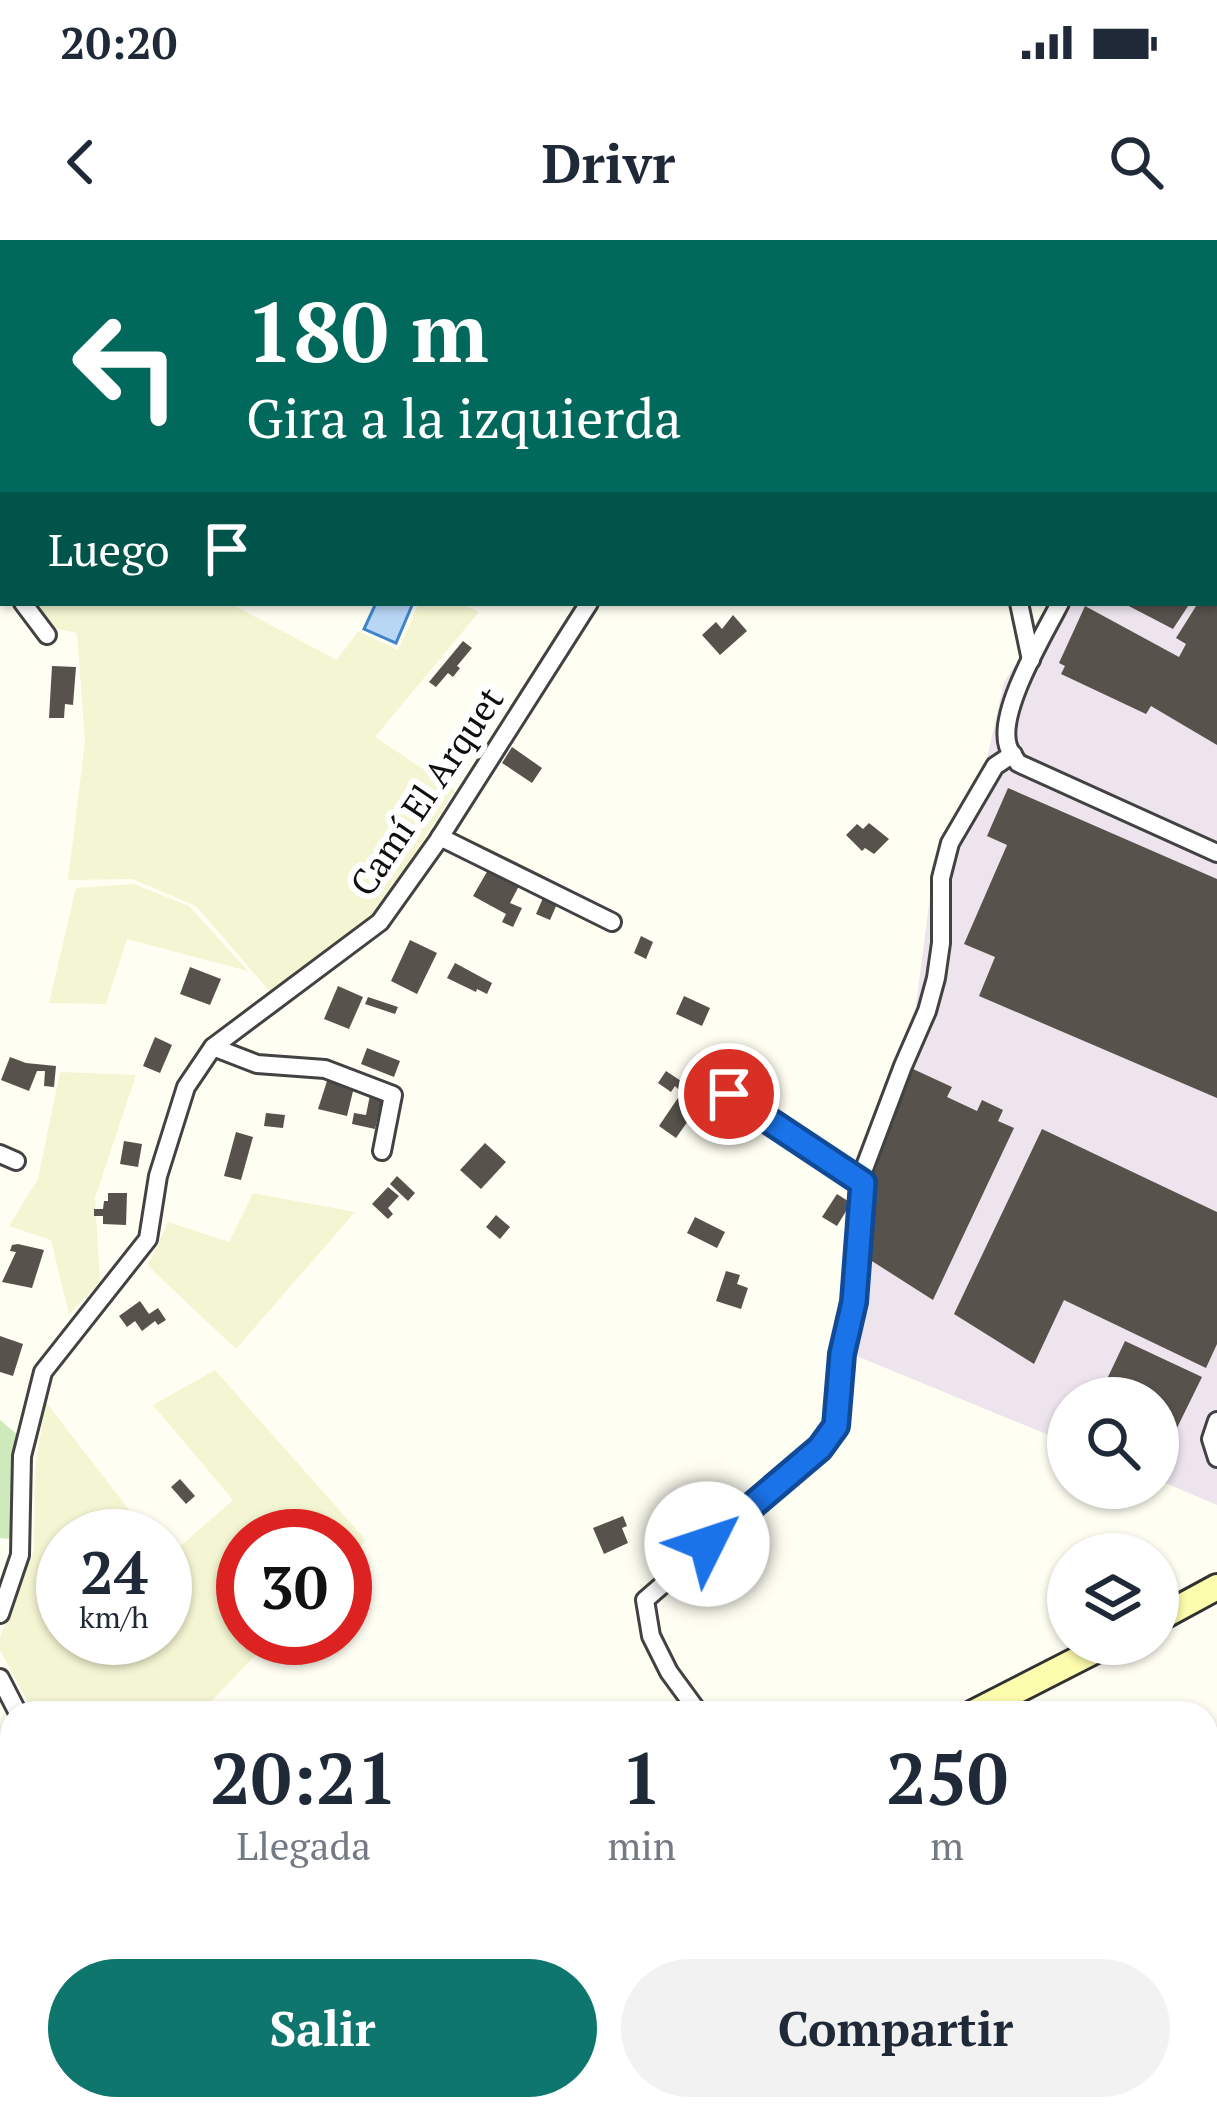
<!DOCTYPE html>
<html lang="es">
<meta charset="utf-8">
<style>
body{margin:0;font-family:"PT Serif",serif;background:#f2f2f3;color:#1f2937;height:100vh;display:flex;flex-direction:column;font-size:45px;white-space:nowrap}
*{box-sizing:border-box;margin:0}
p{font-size:39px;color:#747a83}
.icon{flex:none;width:66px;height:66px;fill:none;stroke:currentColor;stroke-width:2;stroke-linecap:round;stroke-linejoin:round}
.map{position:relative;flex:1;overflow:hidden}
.sheet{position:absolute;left:0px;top:1461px;width:1218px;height:420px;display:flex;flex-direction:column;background:#fff;border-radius:36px 36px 0 0;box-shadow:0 3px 9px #0004}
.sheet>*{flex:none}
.banner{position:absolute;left:0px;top:0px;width:1218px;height:366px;box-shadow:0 3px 9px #0004;background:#00695c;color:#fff;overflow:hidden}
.buttons{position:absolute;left:1047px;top:1137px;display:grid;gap:24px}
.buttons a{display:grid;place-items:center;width:132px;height:132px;border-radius:50%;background:#fff;box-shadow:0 3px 9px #0004;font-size:60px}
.speed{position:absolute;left:36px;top:1269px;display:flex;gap:24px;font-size:60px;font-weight:700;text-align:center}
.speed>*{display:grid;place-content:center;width:156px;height:156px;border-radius:50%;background:#fff;box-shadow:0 3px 9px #0004;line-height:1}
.speed small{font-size:30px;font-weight:400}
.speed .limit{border:18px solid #d22;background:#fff;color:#111}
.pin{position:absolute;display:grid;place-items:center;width:102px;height:102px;color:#fff;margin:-51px;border:6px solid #fff;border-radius:50%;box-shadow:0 3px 12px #0007}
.me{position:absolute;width:132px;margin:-66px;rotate:49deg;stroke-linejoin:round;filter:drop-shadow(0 0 9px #0008)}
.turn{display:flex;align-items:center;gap:42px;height:252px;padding:0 48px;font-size:54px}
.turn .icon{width:156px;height:156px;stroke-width:2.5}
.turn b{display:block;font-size:84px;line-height:102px}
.then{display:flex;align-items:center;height:114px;padding:0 48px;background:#0003;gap:24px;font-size:45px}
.eta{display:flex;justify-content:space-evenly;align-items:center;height:204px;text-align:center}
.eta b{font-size:72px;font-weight:700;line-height:84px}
.cta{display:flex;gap:24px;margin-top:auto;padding:24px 48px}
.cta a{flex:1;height:138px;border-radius:72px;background:#0f766e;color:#fff;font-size:48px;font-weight:700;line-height:138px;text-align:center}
.cta a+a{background:#f2f2f3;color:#1f2937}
.status{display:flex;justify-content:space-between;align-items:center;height:84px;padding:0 60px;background:#fff;direction:ltr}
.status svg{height:33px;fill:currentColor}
header{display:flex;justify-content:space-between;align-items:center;height:156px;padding:0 48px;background:#fff;font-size:54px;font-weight:700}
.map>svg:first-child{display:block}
.industrial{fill:#ede4ed}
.farmland{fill:#f4f5d2}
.green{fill:#cee9bb}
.water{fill:#b7d7f5;stroke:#3f84cb;stroke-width:3}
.building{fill:#58524c}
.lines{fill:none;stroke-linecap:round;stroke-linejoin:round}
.street-casing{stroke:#424242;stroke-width:22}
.secondary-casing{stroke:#313131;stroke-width:30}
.path{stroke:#313131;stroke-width:3;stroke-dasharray:12 6;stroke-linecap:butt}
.street{stroke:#fff;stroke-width:16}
.secondary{stroke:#fdfdae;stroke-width:24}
.route-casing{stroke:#114b97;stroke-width:30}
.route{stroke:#1a73e8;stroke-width:21}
.labels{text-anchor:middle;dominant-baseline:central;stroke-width:12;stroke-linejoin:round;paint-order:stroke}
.street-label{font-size:36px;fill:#0f0f0f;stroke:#fff}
</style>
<div class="status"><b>20:20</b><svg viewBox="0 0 49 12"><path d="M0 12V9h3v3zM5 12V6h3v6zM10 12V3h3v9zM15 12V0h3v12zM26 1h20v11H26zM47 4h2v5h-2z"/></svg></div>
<header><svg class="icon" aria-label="back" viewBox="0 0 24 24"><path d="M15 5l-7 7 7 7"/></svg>Drivr<svg class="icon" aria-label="search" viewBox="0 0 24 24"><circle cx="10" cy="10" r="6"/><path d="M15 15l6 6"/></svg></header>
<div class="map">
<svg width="1217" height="1881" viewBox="0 0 1217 1881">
<rect width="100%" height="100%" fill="#fffef2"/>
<polygon class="industrial" points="1217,125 1217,1265 1158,1240 1158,1158 1068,1158 1068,1203 842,1110 858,916 916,766 933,633 986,523 1004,442 1055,363 1215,363"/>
<g class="farmland">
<polygon points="0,0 257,0 255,3 196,1 195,3 3,3 3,149 0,148"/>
<polygon points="31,363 229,363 337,420 358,391 398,410 419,363 459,363 479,372 375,497 455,550 373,680 271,753 196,666 132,639 68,640 85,502 77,393 45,386"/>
<polygon points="134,644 189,666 248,731 127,699 106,764 49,763 76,648"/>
<polygon points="60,832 136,835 95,958 100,1042 69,1074 51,1000 9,986 38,939"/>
<polygon points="253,953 355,972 236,1109 148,1026 168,982 229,1002"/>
<polygon points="215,1130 366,1300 345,1322 345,1296 243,1296 243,1398 272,1398 200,1473 34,1473 0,1410 0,1397 34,1310 35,1228 46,1162 149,1296 63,1296 63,1398 165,1398 165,1317 167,1318 233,1260 153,1165"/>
</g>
<polygon class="green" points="0,1180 19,1196 12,1299 0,1298"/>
<polygon class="water" points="376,363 413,363 396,403 364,389"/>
<g class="building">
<polygon points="1123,363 1190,363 1173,389"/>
<polygon points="1198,363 1217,363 1217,505 1151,466 1146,474 1061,434 1065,426 1059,423 1085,366 1179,417 1186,404 1176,398"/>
<polygon points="733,375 747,391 720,415 702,395 716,382 722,389"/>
<polygon points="463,401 472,408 457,426 460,428 453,437 448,433 436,447 429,442"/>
<polygon points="52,426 76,427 73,465 65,464 64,478 49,478"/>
<polygon points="512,507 542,528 532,543 502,523"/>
<polygon points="1008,548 1217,639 1217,858 979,756 995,717 964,704 1007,605 987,596"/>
<polygon points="869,583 889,599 874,614 865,608 862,611 846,595 857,584 863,589"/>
<polygon points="488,630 519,646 510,663 522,668 513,687 502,682 506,674 473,656"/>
<polygon points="543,658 557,664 550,680 536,674"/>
<polygon points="641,696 653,702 646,719 634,713"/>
<polygon points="410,700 437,713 417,754 391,741"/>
<polygon points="455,723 492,743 487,754 477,749 476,752 447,738"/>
<polygon points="190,727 221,739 210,765 180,754"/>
<polygon points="338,746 363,757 349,789 324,779"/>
<polygon points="684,756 710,768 702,786 676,774"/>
<polygon points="368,757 398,767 395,774 365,764"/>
<polygon points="155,797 172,805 160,833 143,826"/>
<polygon points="367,808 400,821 394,837 361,824"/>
<polygon points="10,817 26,823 56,826 54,847 44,846 45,831 37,831 29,851 1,840"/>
<polygon points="913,829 952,847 947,857 977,871 982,860 1003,870 998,881 1014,888 933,1060 864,1016 872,930 904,838 908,840"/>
<polygon points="666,831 684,843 679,850 675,846 671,852 658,843"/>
<polygon points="328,838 355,843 347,876 318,869"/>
<polygon points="367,848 383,855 375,889 352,884 354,873 366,875 370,855 365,854"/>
<polygon points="684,849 702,861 676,898 659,886"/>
<polygon points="266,873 285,875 283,888 264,886"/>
<polygon points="1042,889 1217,972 1217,1104 1206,1128 1064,1060 1034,1124 954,1074"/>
<polygon points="236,892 253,897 241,940 224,936"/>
<polygon points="124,901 142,904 138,927 120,924"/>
<polygon points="485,903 506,922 481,949 460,930"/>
<polygon points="397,936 415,953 408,961 390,944"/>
<polygon points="388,947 399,956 388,968 393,974 388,979 372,964"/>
<polygon points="108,953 127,953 126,985 103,984 103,976 94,976 94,969 103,969 104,961 108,961"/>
<polygon points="837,954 851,963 837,986 822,977"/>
<polygon points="496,975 510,987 500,999 486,987"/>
<polygon points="695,977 725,992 717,1008 687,993"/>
<polygon points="18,1004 44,1010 32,1048 2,1042 16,1012 10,1011 12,1005"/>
<polygon points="726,1031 740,1035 737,1044 748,1048 741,1069 716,1061"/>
<polygon points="140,1061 149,1074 158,1068 166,1080 158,1085 155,1081 142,1091 135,1081 127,1087 119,1076"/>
<polygon points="0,1096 23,1104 13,1136 0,1132"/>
<polygon points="1125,1101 1202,1137 1175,1192 1164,1196 1158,1193 1158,1158 1099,1156"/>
<polygon points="180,1239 195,1256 186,1264 171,1247"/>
<polygon points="623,1276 627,1286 622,1288 628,1303 604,1314 593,1288"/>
<polygon points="9,1811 12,1815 12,1842 0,1854 0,1819"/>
<polygon points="36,1869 69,1869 73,1872 66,1881 39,1881 44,1875"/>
<polygon points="255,1869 294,1869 272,1881 261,1881"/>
<polygon points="319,1869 364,1869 341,1881 326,1881"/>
</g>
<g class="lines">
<defs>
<g id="street">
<polyline points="721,3 722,0"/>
<polyline points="986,3 986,0"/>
<polyline points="1215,144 1217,141"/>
<polyline points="0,328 3,334"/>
<polyline points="23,363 47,395"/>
<polyline points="1019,363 1031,420"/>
<path d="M1060,363C1044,395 997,471 1008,506C1010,513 1015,517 1018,523L1217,613"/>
<polyline points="440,597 612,682"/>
<polyline points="213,807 257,824 325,829 393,855 382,911"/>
<polyline points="729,854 863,943"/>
<polyline points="0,914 16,921"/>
<polyline points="1217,1181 1211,1199 1217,1218"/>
<polyline points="0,1374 20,1315 22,1216 43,1132 148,999 158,936 186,847 213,807 380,682 437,602 589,363"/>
<polyline points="0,1438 18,1473"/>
<polyline points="699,1473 669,1432 651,1396 645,1360 819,1209 836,1185 842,1114 854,1062 864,929 903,826 927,771 936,738 941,703 941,638 950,603 995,526 1013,514"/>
</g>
<g id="secondary">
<polyline points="1158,1379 1217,1347"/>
<polyline points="973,1473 1108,1404"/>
<polyline points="559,1881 568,1869"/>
</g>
</defs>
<use href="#street" class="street-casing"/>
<use href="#secondary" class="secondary-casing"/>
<path class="path" d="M1130,1881C1157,1868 1188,1869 1217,1873"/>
<use href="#street" class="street"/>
<use href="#secondary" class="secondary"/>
</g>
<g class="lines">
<defs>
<polyline id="route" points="707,1304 820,1208 836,1186 842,1114 854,1062 863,943 729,854"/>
</defs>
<use href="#route" class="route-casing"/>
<use href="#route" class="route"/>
</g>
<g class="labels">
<g class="street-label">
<text transform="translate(426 551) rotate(-56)">Camí El Arquet</text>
</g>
</g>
</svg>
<div class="buttons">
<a><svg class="icon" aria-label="search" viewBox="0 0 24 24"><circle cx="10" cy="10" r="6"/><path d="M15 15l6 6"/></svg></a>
<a><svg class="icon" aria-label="layers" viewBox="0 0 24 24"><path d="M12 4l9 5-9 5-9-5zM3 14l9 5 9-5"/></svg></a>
</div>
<div class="speed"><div>24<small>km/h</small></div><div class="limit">30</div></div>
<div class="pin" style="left:729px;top:854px;background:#d93025"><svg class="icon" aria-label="arrive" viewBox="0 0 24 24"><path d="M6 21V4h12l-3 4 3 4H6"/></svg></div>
<svg class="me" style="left:707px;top:1304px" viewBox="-20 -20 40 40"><circle r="19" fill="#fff"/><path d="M0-13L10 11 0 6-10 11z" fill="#1a73e8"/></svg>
<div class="banner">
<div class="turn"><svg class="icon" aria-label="left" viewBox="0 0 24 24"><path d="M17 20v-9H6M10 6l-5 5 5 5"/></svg><div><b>180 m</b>Gira a la izquierda</div></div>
<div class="then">Luego<svg class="icon" aria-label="arrive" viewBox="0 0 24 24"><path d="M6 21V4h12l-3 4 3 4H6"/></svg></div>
</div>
<section class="sheet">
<div class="eta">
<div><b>20:21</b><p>Llegada</p></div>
<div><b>1</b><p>min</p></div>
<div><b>250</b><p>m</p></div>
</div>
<div class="cta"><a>Salir</a><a>Compartir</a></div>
</section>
</div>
